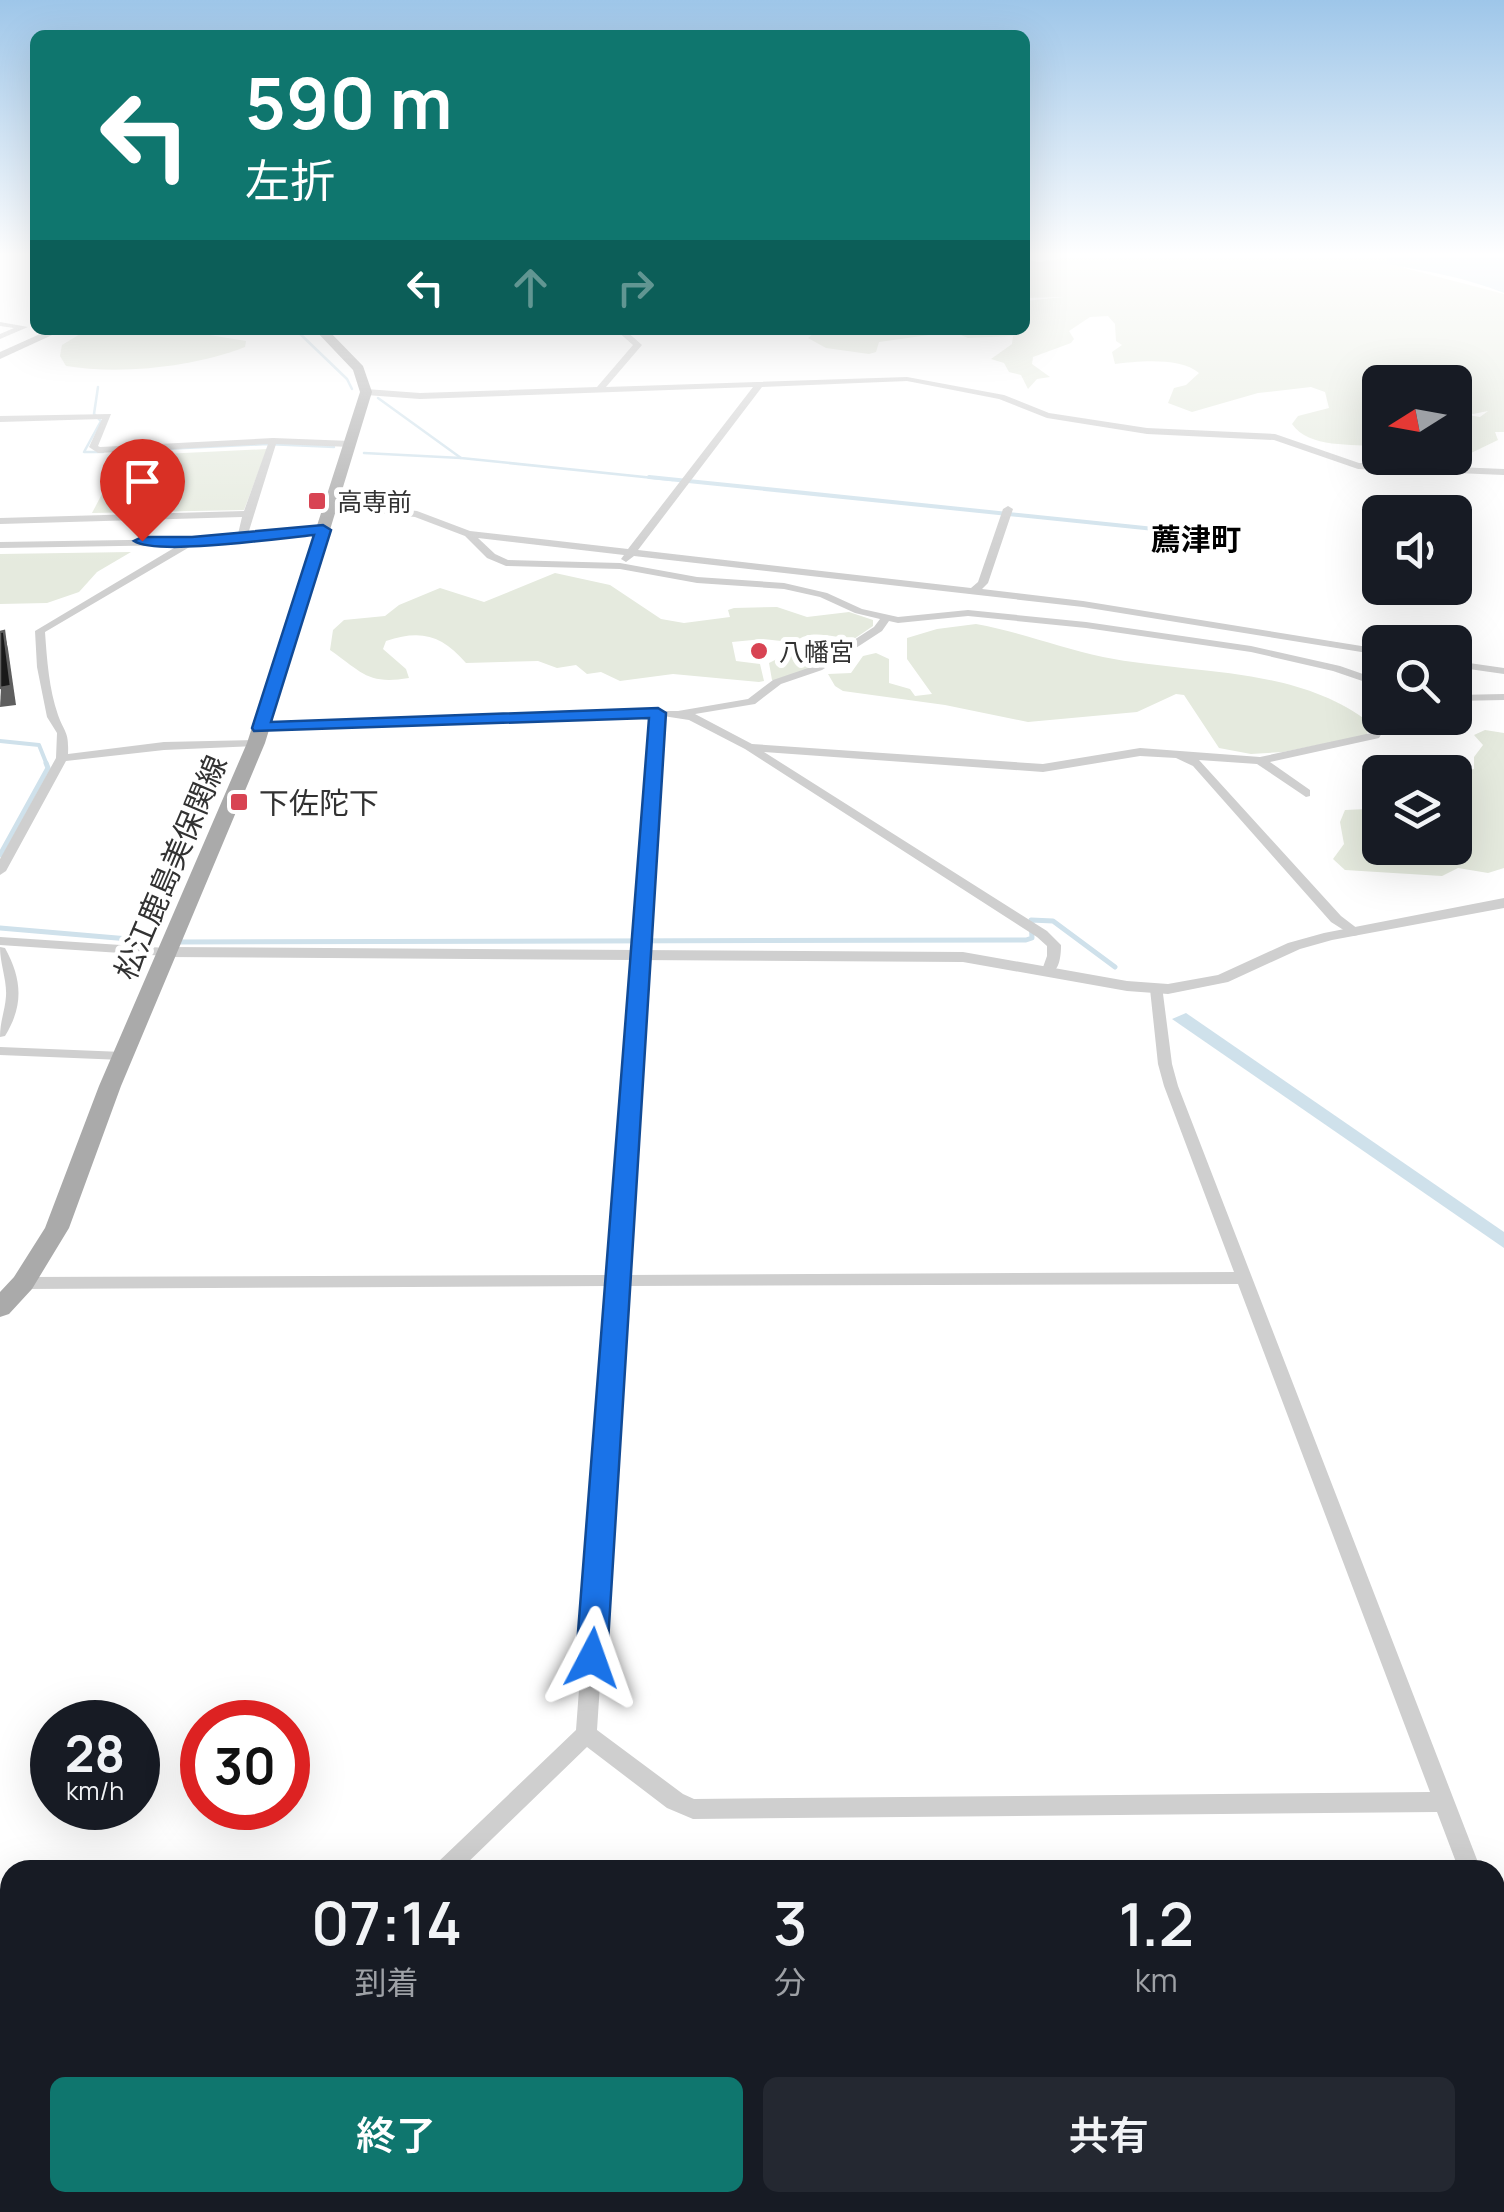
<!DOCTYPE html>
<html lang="ja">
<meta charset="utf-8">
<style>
body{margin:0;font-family:Manrope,"Noto Sans JP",sans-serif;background:#242831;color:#f1f3f6;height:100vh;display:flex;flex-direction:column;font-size:38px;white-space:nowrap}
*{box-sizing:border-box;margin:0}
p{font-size:32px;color:#9ea1a6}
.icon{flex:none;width:55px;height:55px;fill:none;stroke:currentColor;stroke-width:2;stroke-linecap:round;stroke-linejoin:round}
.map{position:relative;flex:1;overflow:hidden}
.panel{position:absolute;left:0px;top:1860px;width:1505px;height:352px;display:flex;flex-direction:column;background:#171b24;border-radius:30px 30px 0 0;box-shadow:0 10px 40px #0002}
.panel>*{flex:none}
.guide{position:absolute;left:30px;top:30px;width:1000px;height:305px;border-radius:15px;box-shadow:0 10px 40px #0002;background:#0f766e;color:#fff;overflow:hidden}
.needle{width:65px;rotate:259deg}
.fabs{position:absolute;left:1362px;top:365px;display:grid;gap:20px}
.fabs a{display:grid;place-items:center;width:110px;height:110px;border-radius:15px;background:#171b24;box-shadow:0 10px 40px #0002;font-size:50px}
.speed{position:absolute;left:30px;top:1700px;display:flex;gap:20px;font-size:50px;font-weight:700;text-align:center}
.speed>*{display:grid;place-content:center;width:130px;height:130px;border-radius:50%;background:#171b24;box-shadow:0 10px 40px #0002;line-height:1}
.speed small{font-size:25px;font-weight:400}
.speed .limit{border:15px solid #d22;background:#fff;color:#111}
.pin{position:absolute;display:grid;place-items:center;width:85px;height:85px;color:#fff;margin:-102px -42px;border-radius:50% 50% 50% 0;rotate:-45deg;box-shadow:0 0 10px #0007}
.pin .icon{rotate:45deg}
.me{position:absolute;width:110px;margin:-55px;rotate:4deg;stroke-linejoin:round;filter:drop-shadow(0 0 8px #0008)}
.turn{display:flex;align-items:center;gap:35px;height:210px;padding:0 50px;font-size:45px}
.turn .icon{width:130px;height:130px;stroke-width:2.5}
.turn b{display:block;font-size:70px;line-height:85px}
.lanes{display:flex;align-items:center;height:95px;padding:0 50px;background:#0003;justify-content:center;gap:50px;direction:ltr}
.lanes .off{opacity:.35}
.eta{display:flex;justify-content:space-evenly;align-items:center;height:170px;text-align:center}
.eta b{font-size:60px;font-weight:600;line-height:70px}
.button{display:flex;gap:20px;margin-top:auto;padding:20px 50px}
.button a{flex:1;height:115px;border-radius:15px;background:#0f766e;color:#fff;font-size:40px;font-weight:600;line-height:115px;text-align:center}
.button a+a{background:#242831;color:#f1f3f6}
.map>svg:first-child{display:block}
.green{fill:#e5eade}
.water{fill:#cfe1eb}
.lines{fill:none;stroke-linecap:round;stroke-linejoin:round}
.stream-far2{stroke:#cfe1eb;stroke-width:2.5}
.stream-far1{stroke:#cfe1eb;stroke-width:4}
.stream{stroke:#cfe1eb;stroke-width:5}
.minor{fill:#cfcfcf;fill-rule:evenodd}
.tertiary{fill:#cfcfcf;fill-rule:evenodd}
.secondary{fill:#bcbcbc;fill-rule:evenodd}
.primary{fill:#aaa;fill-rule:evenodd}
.shaded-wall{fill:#5e5e5e}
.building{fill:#191919;stroke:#5e5e5e;stroke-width:2.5}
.route{fill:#1a73e8;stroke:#114b97;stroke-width:2.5}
.poi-dot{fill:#d84453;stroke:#fff;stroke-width:4}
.labels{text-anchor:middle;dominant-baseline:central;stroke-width:10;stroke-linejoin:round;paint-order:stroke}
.far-poi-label{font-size:25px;fill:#323232;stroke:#fff;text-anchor:start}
.far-quarter-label{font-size:30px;font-weight:bold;fill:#000;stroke:#fff}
.poi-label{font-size:30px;fill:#323232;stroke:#fff;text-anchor:start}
.street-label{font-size:30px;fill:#323232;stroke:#fff}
</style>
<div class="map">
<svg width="1504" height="2212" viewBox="0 0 1504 2212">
<rect width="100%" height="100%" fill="#fff"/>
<g class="green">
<path d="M1069,257H1391L1389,259L1404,268L1504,294V432H1495L1498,440L1469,454L1455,453V413L1480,417L1488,411L1473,414L1455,409V382H1380V447C1352,443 1309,449 1292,424L1298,416L1329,408L1325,392L1311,387L1258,393L1192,412L1168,403L1174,388L1186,385L1199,373C1181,357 1138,361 1115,364L1112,352L1122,345L1116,341L1115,324L1108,316L1090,317L1069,331L1074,339L1071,343L1033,357L1032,364L1050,377L1037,379L1028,389L1021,375L1009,372L1004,363L991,359L1012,344L1013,336L968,338L949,330H1025V301L1063,297L1025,298V259L1039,262Z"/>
<path d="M87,330H179L246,341L245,347C193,367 121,375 66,366L60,356L62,345Z"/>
<polygon points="818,330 943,330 936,334 879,342 876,352 869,354 826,348 808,338"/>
<polygon points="267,449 244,510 92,513 122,456"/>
<polygon points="131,552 97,572 79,592 47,603 0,604 0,554"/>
<path d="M555,573L610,585L661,619L684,623L730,617L728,610L734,608L777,607L807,617L849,612L873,620V626L854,639C834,638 812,628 796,641L809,656L813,667L777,680H772L769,663L785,655L781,641L763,639L732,642L736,661L760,664L764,681L759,682L673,674L620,681L601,672L587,674L576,665L557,668L538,661L466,663C442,635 421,629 386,641L383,649L406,669L409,678C367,685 362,672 330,650L333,630L344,620L385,616L399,605L440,588L484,602Z"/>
<path d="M976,624C1020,632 1060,648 1103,657C1192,675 1295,665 1370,723L1367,735L1283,752L1251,754L1219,748L1184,695L1176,694L1137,712L1028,722L945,705L843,691L835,686L828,674L851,673L863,656L876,653L889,659V683L910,689L915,696L932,694L907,659V638L937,629Z"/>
<polygon points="1485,730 1504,733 1504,868 1488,873 1458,868 1442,876 1345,870 1333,859 1344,844 1340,822 1345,810 1367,809 1380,803 1380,848 1455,848 1454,772 1474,769 1474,757 1483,745 1474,735"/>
</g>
<g class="water">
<path d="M1387,257H1504V293C1467,278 1427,271 1387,264Z"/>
<polygon points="1186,1013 1504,1232 1504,1248 1172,1019"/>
<polygon points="1504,2154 1504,2212 1442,2212 1452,2203 1495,2202 1495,2162"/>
</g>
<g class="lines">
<g class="stream-far2">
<polyline points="296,330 347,379 352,389"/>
<polyline points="98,387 94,414 101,421 84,452 103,452"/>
<polyline points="378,398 461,458 673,480"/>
<polyline points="124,451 267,444 334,447"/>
<polyline points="364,453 461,458"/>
</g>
<g class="stream-far1">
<polyline points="649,477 1203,534"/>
<polyline points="0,741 39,745 47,765"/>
</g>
<g class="stream">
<polyline points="0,855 48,768 46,763"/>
<polyline points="0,928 152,941"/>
<polyline points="175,942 1026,940 1032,938 1031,920 1053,921 1115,967"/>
</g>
<g class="minor">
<polygon points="0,322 28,327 0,339 0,334 14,328 0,326"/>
<path d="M616,330H625L642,345L606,387L907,377L1004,395L1049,413L1147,428L1275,434L1359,463L1504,469V475L1358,469L1274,440L1147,434L1047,418L999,399L907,381L762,387L638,550L971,588L978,582L1003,509L1008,506L1013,509L988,583L982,589L1083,601L1380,649V655L1083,607L634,556L626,562L621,559L624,555L478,538L495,554L508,560L620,563L697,577L784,583L827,593L862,609L898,617L968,610L1086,622L1251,646L1340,666L1380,680V687L1333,671L1251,652L1086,628L968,616L898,623L889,621L882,631L822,670L781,684L755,704L695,714L752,744L1043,764L1140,748L1260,757L1371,733L1381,718H1391L1379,738L1270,762L1310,790V796L1306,797L1257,764L1199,760L1341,916L1358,929L1360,932L1358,935L1353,936L1331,922L1193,766L1176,758L1140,756L1043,772L764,752L1047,931L1061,945C1061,955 1060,971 1049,974L1042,970L1047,956V946L1037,937L745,749L689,720L663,716L627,1275L1234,1272L1164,1086L1158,1064L1150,989L1157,985L1162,986L1172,1064L1178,1086L1481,1870H1459L1437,1812L693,1819L667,1808L587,1747L460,1870H434L437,1863L576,1730L609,1286L23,1289L17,1287L15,1283L17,1279L23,1277L610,1275L652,717H564L261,730L255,727L261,724L564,711H678L748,699L773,680L814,666L874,627L880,619L855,613L820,597L784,589L697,583L620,569L506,566L487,558L465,536L415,517L331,508L326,505L331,502L417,511L470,531L628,549L753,387L420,399L366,395L362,392L366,389L420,393L597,387L633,345ZM1238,1284L1430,1792L694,1799L683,1794L597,1730L626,1286Z"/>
<path d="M111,414L98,446L100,447L273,438L351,441L355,444L351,447L276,444L248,534L323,526L326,527V531L193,545L45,632C47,660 49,689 58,715C65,734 69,731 68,754L164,742L256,740L262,743L256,746L164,750L66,761L6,871L0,875V859L56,758L57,733L47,717L37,667L35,631L179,545L0,548V542L191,539L238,534L242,517L0,524V518L244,511L268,444L98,453L89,447L102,419L0,422V416Z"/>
<polygon points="1455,661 1504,668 1504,674 1455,667"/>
<polygon points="1504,694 1504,700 1455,701 1455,695"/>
<polygon points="0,937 166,948 173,952 166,956 0,945"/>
<path d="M0,947L5,948C22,979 24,1005 5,1036L0,1037C0,1021 5,1011 6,996C7,980 0,964 0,947Z"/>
<polygon points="0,1047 123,1052 130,1056 123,1060 0,1055"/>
<polygon points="1495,1922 1504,1928 1504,1967 1495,1962"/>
<polygon points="1495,2021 1504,2026 1504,2094 1495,2099"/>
<polygon points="1365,2202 1395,2202 1391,2212 1360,2212"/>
</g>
<polygon class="tertiary" points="1504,898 1504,908 1332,940 1300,949 1228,982 1168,994 1127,991 963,962 166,957 158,952 166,947 963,952 1127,981 1168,984 1218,975 1288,943 1324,933"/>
<polygon class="secondary" points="49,330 63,330 0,359 0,352"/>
<polygon class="primary" points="315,330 328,330 363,366 372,392 265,743 121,1086 69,1228 32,1289 9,1314 0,1317 0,1292 14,1277 45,1228 99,1086 247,743 360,392 353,370"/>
</g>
<polygon class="shaded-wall" points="4,631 8,649 16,705 0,707"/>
<polygon class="building" points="4,631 11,686 0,688 0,632"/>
<linearGradient id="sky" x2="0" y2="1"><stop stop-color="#9ec6e9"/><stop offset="0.45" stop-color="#fff"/><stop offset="1" stop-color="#fff" stop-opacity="0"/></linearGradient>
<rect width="1504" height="566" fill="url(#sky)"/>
<path class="route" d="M323,525L331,530L271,722L658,708L666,713L607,1658L602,1667L592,1671L581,1667L576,1658L649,718L254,731L252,728L314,535C281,538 157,556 134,541L142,537H192Z"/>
<g class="poi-dot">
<rect x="307" y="491" width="20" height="20" rx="5"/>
<circle cx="759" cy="651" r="10"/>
<rect x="229" y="792" width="20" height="20" rx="5"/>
</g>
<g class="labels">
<g class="far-poi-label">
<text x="337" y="501">高専前</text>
<text x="779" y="651">八幡宮</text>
</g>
<g class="far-quarter-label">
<text x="1196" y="538">薦津町</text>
</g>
<g class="poi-label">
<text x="259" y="802">下佐陀下</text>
</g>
<g class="street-label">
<text transform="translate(170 867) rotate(-67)">松江鹿島美保関線</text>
</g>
</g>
</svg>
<div class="fabs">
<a><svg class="needle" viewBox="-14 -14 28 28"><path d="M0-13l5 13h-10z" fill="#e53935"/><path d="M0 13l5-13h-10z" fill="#9ea1a6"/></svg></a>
<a><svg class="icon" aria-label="sound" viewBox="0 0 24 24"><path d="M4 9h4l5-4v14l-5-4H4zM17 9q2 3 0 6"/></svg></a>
<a><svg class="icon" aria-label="search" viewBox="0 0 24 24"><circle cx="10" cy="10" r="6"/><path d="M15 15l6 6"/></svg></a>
<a><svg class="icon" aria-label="layers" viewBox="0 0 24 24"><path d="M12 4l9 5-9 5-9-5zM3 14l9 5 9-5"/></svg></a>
</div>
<div class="speed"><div>28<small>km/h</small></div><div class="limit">30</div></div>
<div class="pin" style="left:142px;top:541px;background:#d93025"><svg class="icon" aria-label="arrive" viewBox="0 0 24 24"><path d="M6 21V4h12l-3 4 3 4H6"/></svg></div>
<svg class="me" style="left:592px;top:1658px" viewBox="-20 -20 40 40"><path d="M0-17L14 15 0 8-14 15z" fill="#1a73e8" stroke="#fff" stroke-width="4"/></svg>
<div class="guide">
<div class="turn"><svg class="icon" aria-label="left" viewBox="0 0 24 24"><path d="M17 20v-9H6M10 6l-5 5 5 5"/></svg><div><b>590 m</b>左折</div></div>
<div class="lanes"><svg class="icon" aria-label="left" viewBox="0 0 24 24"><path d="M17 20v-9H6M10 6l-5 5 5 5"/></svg><svg class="icon off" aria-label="ahead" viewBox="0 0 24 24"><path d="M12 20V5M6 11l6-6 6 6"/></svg><svg class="icon off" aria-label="right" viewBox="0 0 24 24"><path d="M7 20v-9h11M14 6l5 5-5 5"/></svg></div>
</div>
<section class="panel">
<div class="eta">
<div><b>07:14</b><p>到着</p></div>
<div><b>3</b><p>分</p></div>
<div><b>1.2</b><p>km</p></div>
</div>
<div class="button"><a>終了</a><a>共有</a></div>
</section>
</div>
